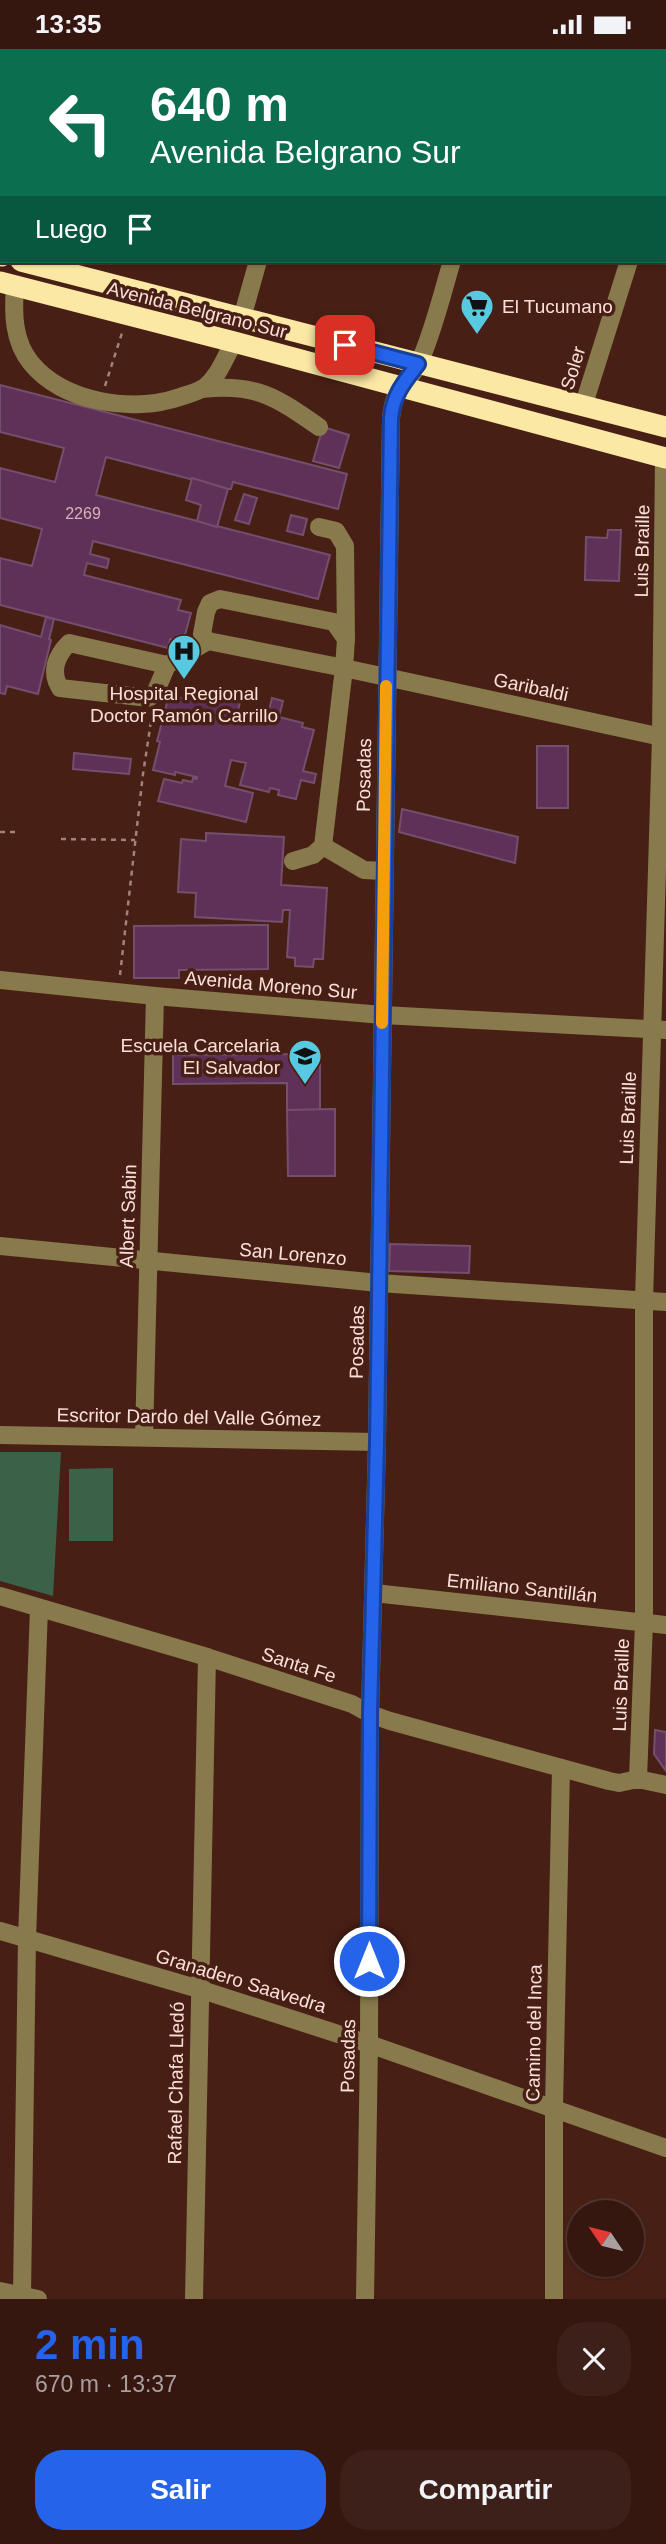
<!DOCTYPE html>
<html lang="es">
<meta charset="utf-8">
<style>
body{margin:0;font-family:Helvetica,sans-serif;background:#3d2019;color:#f1f3f6;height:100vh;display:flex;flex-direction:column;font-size:26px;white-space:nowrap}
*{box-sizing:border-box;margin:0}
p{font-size:23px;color:#aa9f9f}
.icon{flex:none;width:38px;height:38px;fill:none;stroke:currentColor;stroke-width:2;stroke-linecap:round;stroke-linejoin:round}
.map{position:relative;height:2250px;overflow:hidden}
.details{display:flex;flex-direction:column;background:#361710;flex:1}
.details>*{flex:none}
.hud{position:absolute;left:0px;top:0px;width:667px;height:214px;box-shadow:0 2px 5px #0004,0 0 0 2px #503630;background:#0b6e4f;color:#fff;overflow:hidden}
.needle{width:46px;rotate:305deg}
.controls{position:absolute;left:567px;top:2151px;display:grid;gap:14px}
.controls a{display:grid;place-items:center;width:77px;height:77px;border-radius:50%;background:#361710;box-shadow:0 2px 5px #0004,0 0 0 2px #503630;font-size:35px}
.pin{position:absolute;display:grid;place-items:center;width:60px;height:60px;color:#fff;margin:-30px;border-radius:14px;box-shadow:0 4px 10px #0006}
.me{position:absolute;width:77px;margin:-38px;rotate:0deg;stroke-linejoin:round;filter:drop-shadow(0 0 5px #0008)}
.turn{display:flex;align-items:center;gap:24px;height:147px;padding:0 35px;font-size:32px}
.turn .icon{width:91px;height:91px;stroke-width:2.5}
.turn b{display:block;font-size:49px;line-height:60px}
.then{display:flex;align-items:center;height:66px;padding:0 35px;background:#0003;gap:14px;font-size:26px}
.round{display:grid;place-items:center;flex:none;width:74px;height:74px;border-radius:28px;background:#3d2019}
.head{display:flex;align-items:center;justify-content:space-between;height:119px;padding:0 35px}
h1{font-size:42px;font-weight:700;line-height:52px;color:#2563eb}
.primary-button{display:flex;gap:14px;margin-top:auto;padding:14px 35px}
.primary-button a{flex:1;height:80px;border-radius:28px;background:#2563eb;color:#fff;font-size:28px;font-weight:700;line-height:80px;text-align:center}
.primary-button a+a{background:#3d2019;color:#f1f3f6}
.status{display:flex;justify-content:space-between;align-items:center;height:49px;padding:0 35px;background:#361710;direction:ltr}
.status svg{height:19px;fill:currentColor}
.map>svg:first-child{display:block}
.green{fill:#3b6148}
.building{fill:#603158;stroke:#744f6d;stroke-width:2}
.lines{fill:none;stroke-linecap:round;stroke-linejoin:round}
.path{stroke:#a48179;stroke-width:2.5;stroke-dasharray:5 5;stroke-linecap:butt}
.minor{stroke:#887a4c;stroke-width:18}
.highway{stroke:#fbe8a4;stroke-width:21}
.route-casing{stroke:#184099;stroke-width:18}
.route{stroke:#2563eb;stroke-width:12}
.slow{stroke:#f59e0b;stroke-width:12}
.labels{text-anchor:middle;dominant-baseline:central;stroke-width:7;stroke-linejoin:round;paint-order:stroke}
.number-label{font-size:16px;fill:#d4b4b8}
.poi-label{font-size:19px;fill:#fbdfd8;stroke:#481f15;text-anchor:start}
.street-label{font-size:19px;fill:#fbdfd8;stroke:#481f15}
</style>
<div class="status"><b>13:35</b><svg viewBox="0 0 49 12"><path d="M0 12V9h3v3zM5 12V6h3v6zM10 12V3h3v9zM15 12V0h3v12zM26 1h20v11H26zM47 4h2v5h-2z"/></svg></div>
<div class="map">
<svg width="666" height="2250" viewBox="0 0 666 2250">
<rect width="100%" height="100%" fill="#481f15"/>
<g class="green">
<polygon points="0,1403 61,1403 53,1547 0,1532"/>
<polygon points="113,1419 113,1492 69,1492 69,1420"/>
</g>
<g class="building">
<polygon points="0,336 347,425 338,460 233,433 231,440 228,440 106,408 96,446 330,506 318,550 93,492 90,505 109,510 107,519 87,514 84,526 181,551 178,561 191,564 183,593 170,590 168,599 0,556 0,509 32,517 42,480 0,469 0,419 55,433 64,399 0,383"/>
<polygon points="323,378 349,386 339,419 313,412"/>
<polygon points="192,429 228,440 217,478 197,472 201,456 186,451"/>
<polygon points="244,445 257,449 249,475 235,471"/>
<polygon points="291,466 307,470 303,486 287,482"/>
<polygon points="608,481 621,481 619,532 585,531 586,488 607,489"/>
<polygon points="46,568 54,570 49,590 51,591 38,645 7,637 5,645 0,644 0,576 41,588"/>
<polygon points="195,639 241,650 237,665 260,670 262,664 268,665 272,649 283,652 279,668 303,674 302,678 314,681 303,722 316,725 314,734 301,731 296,750 278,746 279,741 270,739 269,743 240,736 246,714 231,711 225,737 253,744 246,773 158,752 164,730 182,734 183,731 192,733 193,729 197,730 197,728 175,723 175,726 153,721 160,693 157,692 169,646 193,652"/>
<rect x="537" y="697" width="31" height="62"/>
<polygon points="74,704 131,710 129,725 73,720"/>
<polygon points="402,760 518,788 515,814 399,783"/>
<polygon points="206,784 284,788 281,836 327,839 323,910 314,910 313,918 295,917 295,909 287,908 290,861 283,861 282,873 195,868 196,844 178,843 181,790 206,792"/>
<polygon points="268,876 268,920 179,921 179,929 134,929 134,877"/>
<polygon points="320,1005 320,1061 287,1061 287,1034 173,1035 173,1006"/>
<polygon points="335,1060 335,1127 288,1127 287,1061"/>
<polygon points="390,1195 470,1197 469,1224 389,1222"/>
<polygon points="655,1681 666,1683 666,1722 654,1705"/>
</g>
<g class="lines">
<g class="path">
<polyline points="105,337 122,284"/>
<polyline points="0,783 19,783"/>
<polyline points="61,790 135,791"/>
<polyline points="120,926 143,725 152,666"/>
</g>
<g class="minor">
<polyline points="125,2 125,0"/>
<polyline points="318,2 318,0"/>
<polyline points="513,2 513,0"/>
<polyline points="665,95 666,91"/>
<path d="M15,237C13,264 13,292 31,314C64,354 133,364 180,348C189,345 198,343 205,338C219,327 225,308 234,293"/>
<polyline points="242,269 258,212"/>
<path d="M202,340C256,334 276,348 319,378"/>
<polyline points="583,358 629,212"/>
<polyline points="319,478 336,482 345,497 346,590"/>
<path d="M167,616L69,594C56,607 50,623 60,639L149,649L156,642L167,616L208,592"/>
<polyline points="323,797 364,821 384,822"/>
<polyline points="293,812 313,806 323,797 344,619 346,590 334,573 220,550 210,554 206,563 202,585 208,592 344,619 386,628 666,689"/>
<polyline points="0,931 155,947 383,966 666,981"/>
<polyline points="0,1197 379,1234 666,1253"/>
<polyline points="0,1386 377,1393"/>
<polyline points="144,1388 155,947"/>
<polyline points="374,1544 666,1576"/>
<polyline points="0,1547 207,1608 352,1655 370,1665 390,1672 609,1732 619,1734 638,1730 666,1736"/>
<polyline points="638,1730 644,1573 644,1251 661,688 664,409"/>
<polyline points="0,1882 199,1940 369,1995 666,2099"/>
<polyline points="0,2242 38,2250"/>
<polyline points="22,2246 27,1890 39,1559"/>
<polyline points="194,2250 207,1608"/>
<path d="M365,2250L369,1995L370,1665L377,1393L391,369C394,336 409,336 420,312C434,280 442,245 452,212"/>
<polyline points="554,2250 554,2058 561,1719"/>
</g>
<g class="highway">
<polyline points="0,206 2,207"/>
<polyline points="21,212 666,378"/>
<polyline points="0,233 234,293 666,409"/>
</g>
</g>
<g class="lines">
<defs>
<path id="route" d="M345,296L418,315C404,333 393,346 391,369L377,1393L370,1665L369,1912"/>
</defs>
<use href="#route" class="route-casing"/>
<use href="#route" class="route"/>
<polyline class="slow" points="382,974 386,637"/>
</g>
<defs>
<symbol id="supermarket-pin" viewBox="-11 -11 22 30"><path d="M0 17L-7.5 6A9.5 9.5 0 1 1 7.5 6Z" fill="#57c9e1" stroke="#481f15"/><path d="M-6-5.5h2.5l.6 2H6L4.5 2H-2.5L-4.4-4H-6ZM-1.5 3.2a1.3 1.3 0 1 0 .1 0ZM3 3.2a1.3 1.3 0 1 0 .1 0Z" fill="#111"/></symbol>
<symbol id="hospital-pin" viewBox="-11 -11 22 30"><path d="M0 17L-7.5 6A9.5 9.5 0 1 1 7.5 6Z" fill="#57c9e1" stroke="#481f15"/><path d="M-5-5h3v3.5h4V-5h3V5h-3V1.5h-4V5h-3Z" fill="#111"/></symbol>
<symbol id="school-pin" viewBox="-11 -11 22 30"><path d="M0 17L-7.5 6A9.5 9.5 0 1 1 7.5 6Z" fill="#57c9e1" stroke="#481f15"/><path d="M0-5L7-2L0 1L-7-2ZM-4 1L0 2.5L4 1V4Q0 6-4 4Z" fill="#111"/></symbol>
</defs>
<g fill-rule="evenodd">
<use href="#supermarket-pin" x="458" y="238" width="38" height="52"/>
<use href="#hospital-pin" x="165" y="583" width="38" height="52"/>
<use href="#school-pin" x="286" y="988" width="38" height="52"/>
</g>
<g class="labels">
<g class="number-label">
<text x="83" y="464">2269</text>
</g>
<g class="poi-label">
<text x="502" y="257">El Tucumano</text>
<text x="184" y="644" text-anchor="middle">Hospital Regional<tspan x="184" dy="22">Doctor Ramón Carrillo</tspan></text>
<text x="280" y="996" text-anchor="end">Escuela Carcelaria<tspan x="280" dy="22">El Salvador</tspan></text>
</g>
<g class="street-label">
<text transform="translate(197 261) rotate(14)">Avenida Belgrano Sur</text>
<text transform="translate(573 319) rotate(-73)">Soler</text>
<text transform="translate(642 502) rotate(-89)">Luis Braille</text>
<text transform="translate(531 638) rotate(12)">Garibaldi</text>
<text transform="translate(364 726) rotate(-89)">Posadas</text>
<text transform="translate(271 936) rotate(5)">Avenida Moreno Sur</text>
<text transform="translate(628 1069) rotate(-88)">Luis Braille</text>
<text transform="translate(128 1167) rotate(-88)">Albert Sabin</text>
<text transform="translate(293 1205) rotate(5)">San Lorenzo</text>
<text transform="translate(357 1293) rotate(-89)">Posadas</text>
<text transform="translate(189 1368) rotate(1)">Escritor Dardo del Valle Gómez</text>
<text transform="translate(522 1539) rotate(6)">Emiliano Santillán</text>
<text transform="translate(299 1616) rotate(18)">Santa Fe</text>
<text transform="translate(621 1636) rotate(-88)">Luis Braille</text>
<text transform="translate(241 1932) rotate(17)">Granadero Saavedra</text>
<text transform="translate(534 1984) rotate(-89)">Camino del Inca</text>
<text transform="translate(348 2007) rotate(-89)">Posadas</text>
<text transform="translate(176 2034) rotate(-89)">Rafael Chafa Lledó</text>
</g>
</g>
</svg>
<div class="controls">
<a><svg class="needle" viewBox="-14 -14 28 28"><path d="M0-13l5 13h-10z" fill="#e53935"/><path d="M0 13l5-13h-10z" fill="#aa9f9f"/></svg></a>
</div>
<div class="pin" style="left:345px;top:296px;background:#d93025"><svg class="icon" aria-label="arrive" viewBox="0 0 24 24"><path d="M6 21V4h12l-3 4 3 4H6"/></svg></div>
<svg class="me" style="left:369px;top:1912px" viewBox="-20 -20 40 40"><circle r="17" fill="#2563eb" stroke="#fff" stroke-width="3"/><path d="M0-11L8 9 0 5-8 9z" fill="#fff"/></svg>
<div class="hud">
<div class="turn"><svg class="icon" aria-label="left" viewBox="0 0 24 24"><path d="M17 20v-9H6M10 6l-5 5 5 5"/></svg><div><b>640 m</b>Avenida Belgrano Sur</div></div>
<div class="then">Luego<svg class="icon" aria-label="arrive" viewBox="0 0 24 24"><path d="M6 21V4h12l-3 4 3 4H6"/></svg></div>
</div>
</div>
<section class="details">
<div class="head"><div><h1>2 min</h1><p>670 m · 13:37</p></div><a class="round"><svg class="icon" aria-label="close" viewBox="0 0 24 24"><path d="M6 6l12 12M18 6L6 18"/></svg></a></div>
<div class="primary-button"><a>Salir</a><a>Compartir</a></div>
</section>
